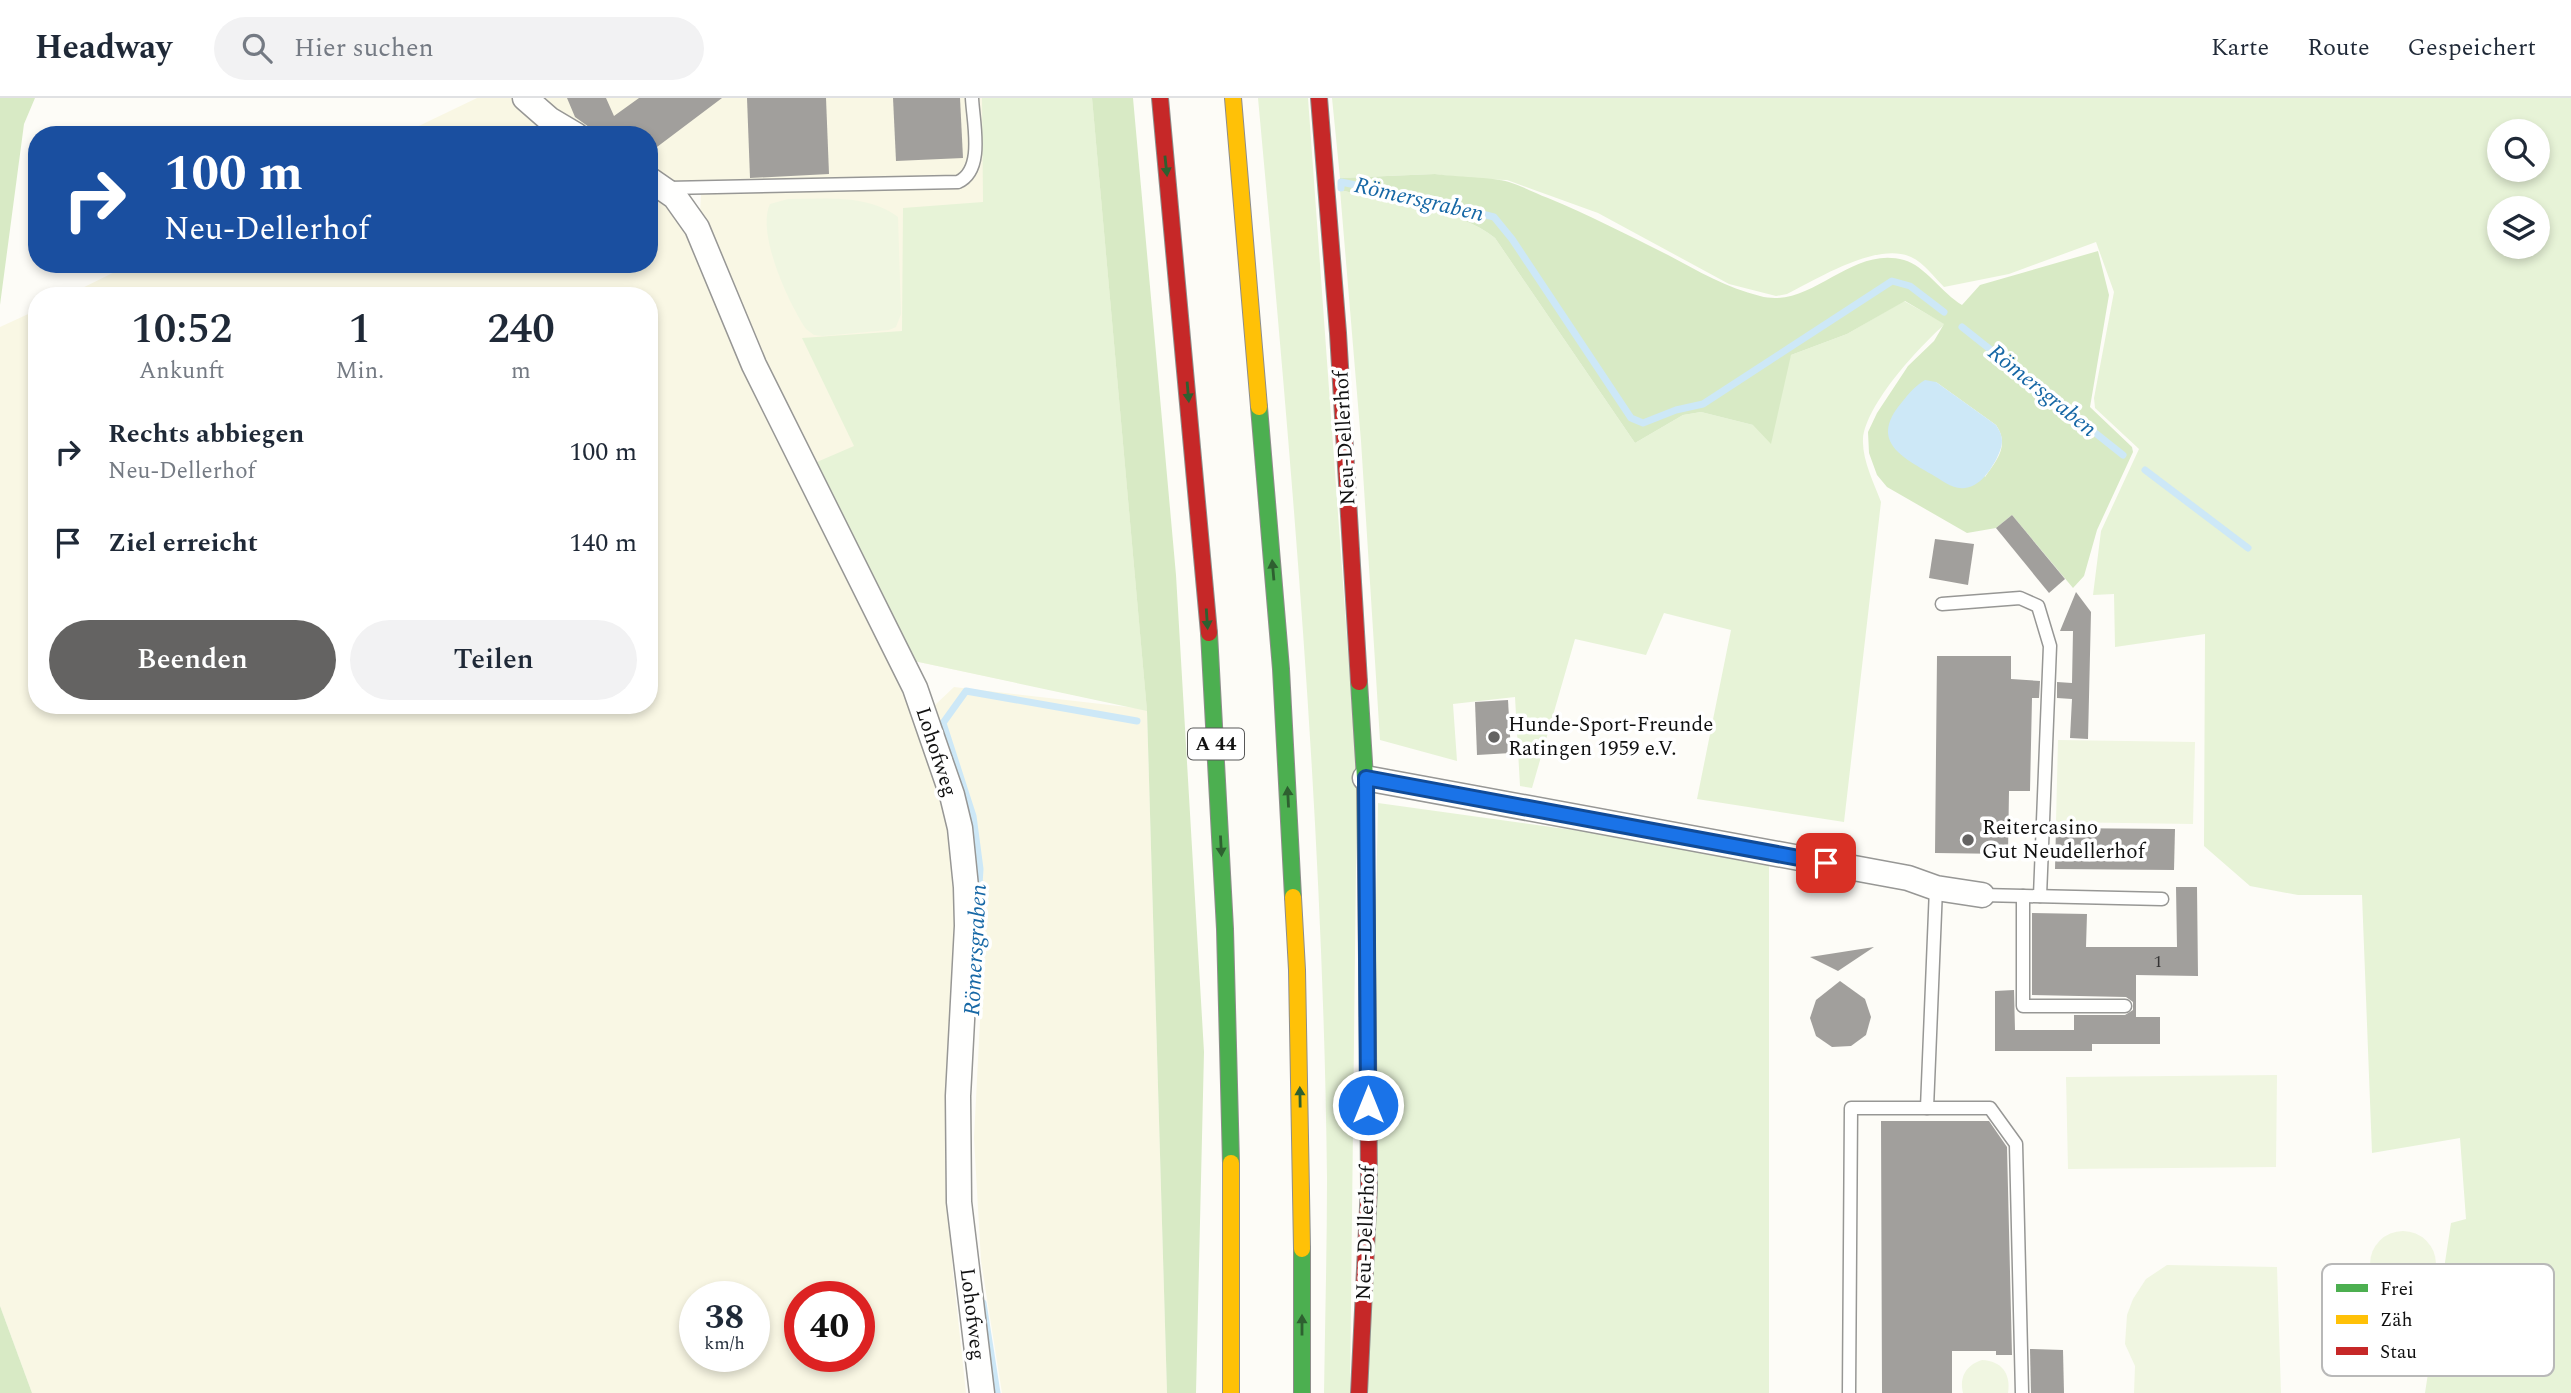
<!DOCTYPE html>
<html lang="de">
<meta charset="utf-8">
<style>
body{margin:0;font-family:Spectral,serif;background:#f2f2f3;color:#1f2937;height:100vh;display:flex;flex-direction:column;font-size:26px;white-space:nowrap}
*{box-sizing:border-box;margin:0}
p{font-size:23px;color:#747a83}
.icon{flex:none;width:38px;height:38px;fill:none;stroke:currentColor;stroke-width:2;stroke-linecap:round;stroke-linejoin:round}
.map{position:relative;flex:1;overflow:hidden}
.side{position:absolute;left:28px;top:189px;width:630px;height:427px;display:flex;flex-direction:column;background:#fff;border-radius:28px;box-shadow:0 4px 10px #0003}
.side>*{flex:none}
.banner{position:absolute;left:28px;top:28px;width:630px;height:147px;border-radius:28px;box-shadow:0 4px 10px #0003;background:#1a4fa0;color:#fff;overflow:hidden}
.fabs{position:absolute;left:2487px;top:21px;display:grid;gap:14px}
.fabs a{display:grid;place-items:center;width:63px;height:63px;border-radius:50%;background:#fff;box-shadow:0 4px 10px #0003;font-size:35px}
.speed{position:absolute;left:679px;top:1183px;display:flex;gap:14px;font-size:35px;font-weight:700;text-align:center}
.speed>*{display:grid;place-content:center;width:91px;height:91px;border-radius:50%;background:#fff;box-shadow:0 4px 10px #0003;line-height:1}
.speed small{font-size:18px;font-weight:400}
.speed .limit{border:10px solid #d22;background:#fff;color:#111}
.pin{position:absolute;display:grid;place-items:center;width:60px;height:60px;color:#fff;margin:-30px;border-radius:14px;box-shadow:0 4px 10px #0006}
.me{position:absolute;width:77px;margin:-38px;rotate:0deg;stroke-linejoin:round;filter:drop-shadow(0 0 5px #0008)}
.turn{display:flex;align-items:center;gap:24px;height:147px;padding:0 21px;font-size:32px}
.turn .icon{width:91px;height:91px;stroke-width:2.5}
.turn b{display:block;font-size:49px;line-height:60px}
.eta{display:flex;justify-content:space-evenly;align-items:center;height:119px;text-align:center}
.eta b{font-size:42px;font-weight:600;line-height:49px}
.cta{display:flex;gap:14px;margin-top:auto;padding:14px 21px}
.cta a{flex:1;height:80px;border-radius:42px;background:#646362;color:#fff;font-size:28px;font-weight:600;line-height:80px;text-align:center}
.cta a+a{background:#f2f2f3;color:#1f2937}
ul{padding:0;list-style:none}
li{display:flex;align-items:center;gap:21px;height:91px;padding:0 21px}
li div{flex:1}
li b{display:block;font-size:26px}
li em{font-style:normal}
header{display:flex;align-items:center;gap:42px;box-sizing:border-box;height:98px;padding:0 35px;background:#fff;border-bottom:2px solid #e0e1e3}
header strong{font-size:33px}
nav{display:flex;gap:38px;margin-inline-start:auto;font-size:24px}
.search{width:490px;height:63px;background:#f2f2f3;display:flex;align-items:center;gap:18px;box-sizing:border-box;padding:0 24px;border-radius:38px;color:#747a83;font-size:26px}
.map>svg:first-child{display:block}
.farmland{fill:#f9f7e4;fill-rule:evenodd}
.green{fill:#e7f3d7;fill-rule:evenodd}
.forest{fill:#d8eac5;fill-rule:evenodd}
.pitch{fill:#f0f6e1}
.water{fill:#cde8f7}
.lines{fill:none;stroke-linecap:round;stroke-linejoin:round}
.stream{stroke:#cde8f7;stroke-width:7}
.building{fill:#a19f9c}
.lane-casing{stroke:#979795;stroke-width:15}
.street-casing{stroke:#979795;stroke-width:27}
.fast-casing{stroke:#8e8d8b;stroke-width:18}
.slow-casing{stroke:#8e8d8b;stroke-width:18}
.jam-casing{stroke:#8e8d8b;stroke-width:18}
.lane{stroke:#fffffe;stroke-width:12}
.street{stroke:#fffffe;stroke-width:24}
.fast{stroke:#4caf50;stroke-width:16}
.slow{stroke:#ffc107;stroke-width:16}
.jam{stroke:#c62828;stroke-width:16}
.oneway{fill:#2e6030}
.route-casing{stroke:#114b97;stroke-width:18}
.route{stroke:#1a73e8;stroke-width:12}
.poi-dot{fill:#646362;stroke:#fff;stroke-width:2.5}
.labels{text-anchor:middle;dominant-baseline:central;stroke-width:7;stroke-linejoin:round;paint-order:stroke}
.number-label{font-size:18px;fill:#353434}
.shield{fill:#fff;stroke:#585858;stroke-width:2}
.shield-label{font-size:19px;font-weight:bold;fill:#111}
.street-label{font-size:21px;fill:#111;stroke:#fff}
.poi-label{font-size:21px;fill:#111;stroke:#fff;text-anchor:start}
.water-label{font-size:23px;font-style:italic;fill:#1768a6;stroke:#fff}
.key{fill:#fff;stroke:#b8b8b8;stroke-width:2}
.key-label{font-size:19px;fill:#111}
</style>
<header>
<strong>Headway</strong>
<div class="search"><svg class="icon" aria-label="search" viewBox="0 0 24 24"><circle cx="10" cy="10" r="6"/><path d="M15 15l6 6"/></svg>Hier suchen</div>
<nav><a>Karte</a><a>Route</a><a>Gespeichert</a></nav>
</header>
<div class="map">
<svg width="2571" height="1295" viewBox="0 0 2571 1295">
<rect width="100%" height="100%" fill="#fdfcf7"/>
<g class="farmland">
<polygon points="477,0 514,0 565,37 400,37"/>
<polygon points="538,0 1092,0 1147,613 1167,1295 1002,1295 981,1163 974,1040 984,845 974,733 935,607 954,589 1136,610 914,563 726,196 700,113 701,97 665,86 649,76 649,37 585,37"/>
<path d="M649,87L677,110L913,608L948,719L958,776L950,923L946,1049L953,1174L966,1295H32L0,1208V229L37,212V607H649V198H66L131,166H649ZM695,1199H754V1258H695ZM800,1199H859V1258H800Z"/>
</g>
<g class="green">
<polygon points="982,0 1092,0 1147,613 914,563 810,367 854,348 802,240 902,233 903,110 983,104"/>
<path d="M1258,0H1308L1357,679L1350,1295H1324C1325,1223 1327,1152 1327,1080C1323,719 1291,359 1258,0Z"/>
<path d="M1332,0H2571V1295H2425L2451,1125L2466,1121L2460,1040L2372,1055L2362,797H2298L2250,788L2204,748L2205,536L2115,549L2114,496L2093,497L2101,433L2139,351L2095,310L2094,300L2114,194L2096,144L2009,176L1944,189C1934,179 1924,165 1911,159C1878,143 1817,181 1787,196L1776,198L1729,186L1598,115L1507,82L1468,81L1435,76L1340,80ZM2499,33H2538V72H2499ZM2499,110H2538V149H2499Z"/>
<path d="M1340,92C1384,102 1462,112 1495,140L1635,345L1683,317L1701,314L1753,327L1791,257L1847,236L1904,203L1945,226C1919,249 1866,306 1863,341C1862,362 1874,385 1881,404L1844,724L1697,701L1731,532L1664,515L1646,557L1575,541L1532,690L1520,688L1515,599L1453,606L1457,663L1380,642L1361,343Z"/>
<polygon points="1378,705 1769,759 1769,1295 1366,1295"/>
</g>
<g class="forest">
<polygon points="0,0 35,0 24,26 0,207"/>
<polygon points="1092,0 1133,0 1176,477 1204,954 1196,1295 1167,1295 1147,613"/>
<path d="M1435,76C1456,79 1491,79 1509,84C1522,88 1535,95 1548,100C1589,117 1628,137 1668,157C1698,173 1727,190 1760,198C1812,212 1850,147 1904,162C1924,167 1943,196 1962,207L1980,187L2098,153L2109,197L2090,309L2132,349L2133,354L2097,432L2084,478L2073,490L2012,417L1996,430L1967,435L1887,389L1877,377L1869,355L1868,334L1877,315L1908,268L1934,243L1944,226L1905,203L1847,236L1791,257L1771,346L1753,327L1701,314L1683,317L1635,345L1495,140C1462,112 1384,102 1340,92V80ZM1936,284L1996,327C2010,347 1997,362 1985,379Z"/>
<polygon points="0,1208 32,1295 0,1295"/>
</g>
<g class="pitch">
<path d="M788,101C826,101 867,96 898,119L901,216L896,229L889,232L823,238L814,237L806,231C789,206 756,135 770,106Z"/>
<polygon points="2058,642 2195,644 2193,726 2056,724"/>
<polygon points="2277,977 2276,1069 2068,1071 2066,979"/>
<circle cx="2403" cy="1166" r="33"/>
<polygon points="2167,1167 2277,1169 2281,1295 2134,1295 2135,1268 2125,1246 2127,1217 2133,1201 2146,1181"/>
<path d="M1982,1262C2002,1263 2011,1276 2008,1295H1963C1959,1279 1966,1267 1982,1262Z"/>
</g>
<path class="water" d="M1925,282L1936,284L1996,327C2005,340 2003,348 1996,362C1989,374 1980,388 1965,390C1953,392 1942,382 1931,376C1902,359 1872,344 1898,309C1907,298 1913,289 1925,282Z"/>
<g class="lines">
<g class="stream">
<polyline points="1341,90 1341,84 1418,100 1494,119 1512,141 1631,320 1643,325 1676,312 1703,306 1892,183 1910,188 1944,214"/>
<polyline points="1962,229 2123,357"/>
<polyline points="2145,372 2248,450"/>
<polyline points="978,802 980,771 973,718 943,625 966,593 1137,623"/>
<polyline points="983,1205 997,1295"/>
</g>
</g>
<g class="building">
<polygon points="567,0 606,0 614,18 639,0 722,0 649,55 649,37 591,37 589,29 575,19"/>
<polygon points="747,0 826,0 829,76 750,80"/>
<polygon points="893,0 960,0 963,60 896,63"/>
<polygon points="2012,417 2065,481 2049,495 1996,430"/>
<polygon points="1935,441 1974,446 1968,487 1929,480"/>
<polygon points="2076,494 2091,514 2088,641 2070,640 2072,601 2057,600 2057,584 2072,585 2073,533 2060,533"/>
<polygon points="1937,558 2011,558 2011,581 2040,583 2039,600 2032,600 2030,693 2009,693 2008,756 1935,755"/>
<polygon points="1508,602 1511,655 1477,657 1475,604"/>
<polygon points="2056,730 2175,731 2174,772 2055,771"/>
<polygon points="2176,789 2197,789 2198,878 2136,877 2136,919 2160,919 2160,946 2092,946 2092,953 1995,953 1995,893 2014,892 2015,932 2074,932 2074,917 2125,917 2133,912 2133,904 2126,899 2032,897 2032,815 2087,816 2086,849 2177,849"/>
<polygon points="1874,849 1838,873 1810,859"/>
<polygon points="1840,883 1865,901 1871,919 1866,937 1851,948 1832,949 1816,938 1810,920 1816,902"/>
<polygon points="1881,1023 1989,1023 2007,1049 2012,1257 1996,1257 1996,1253 1952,1253 1952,1295 1882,1295"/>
<polygon points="2030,1251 2063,1252 2064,1295 2031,1295"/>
</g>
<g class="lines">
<defs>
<g id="lane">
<path d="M668,90L958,84C985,72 973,24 972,0"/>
<polyline points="1942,506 2020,500 2038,508 2050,548 2040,798"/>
<polyline points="1982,797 2162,801"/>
<polyline points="2023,798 2023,908 2125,908"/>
<polyline points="1927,1010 1990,1010 2016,1046 2022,1295"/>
<polyline points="1849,1295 1851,1010 1927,1010 1936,790"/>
</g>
<g id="street">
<polyline points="525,0 549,21 576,37"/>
<polyline points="649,81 675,99 697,130 754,267 915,590 952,697 960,730 966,789 967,828 958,998 959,1104 982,1295"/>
<polyline points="1365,680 1908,780 1936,790 1982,797"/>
</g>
<g id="fast">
<polyline points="1259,309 1281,571 1293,799"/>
<polyline points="1209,535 1225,831 1231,1065"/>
<polyline points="1359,584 1365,680 1368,952"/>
<polyline points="1302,1151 1302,1295"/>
</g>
<g id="slow">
<polyline points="1233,0 1259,309"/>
<polyline points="1293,799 1297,872 1302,1151"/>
<polyline points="1231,1065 1231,1295"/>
</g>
<g id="jam">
<polyline points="1160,0 1209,535"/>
<polyline points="1319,0 1338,235 1359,584"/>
<polyline points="1359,1295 1369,1089 1368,952"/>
</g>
</defs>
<use href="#lane" class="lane-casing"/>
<use href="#street" class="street-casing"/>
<use href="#fast" class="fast-casing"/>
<use href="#slow" class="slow-casing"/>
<use href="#jam" class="jam-casing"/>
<use href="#lane" class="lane"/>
<use href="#street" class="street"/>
<use href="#fast" class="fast"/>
<use href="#slow" class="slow"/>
<use href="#jam" class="jam"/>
</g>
<defs><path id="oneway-solid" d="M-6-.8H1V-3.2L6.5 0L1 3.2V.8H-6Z" transform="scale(1.75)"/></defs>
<g class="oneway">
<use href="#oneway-solid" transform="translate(1166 68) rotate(84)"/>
<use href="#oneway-solid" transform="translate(1188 294) rotate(85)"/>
<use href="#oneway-solid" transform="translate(1273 472) rotate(-95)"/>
<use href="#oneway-solid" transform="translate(1207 521) rotate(86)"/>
<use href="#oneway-solid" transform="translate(1288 699) rotate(-93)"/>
<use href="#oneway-solid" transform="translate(1221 748) rotate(87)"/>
<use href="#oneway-solid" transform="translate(1300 999) rotate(-91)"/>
<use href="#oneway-solid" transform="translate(1302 1227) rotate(-90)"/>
</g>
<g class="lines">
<defs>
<polyline id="route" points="1368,1007 1366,680 1826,765"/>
</defs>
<use href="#route" class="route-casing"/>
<use href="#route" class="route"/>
</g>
<g class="poi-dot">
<circle cx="1494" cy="639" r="7"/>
<circle cx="1968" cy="742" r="7"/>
</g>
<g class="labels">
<g class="number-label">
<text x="2158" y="863">1</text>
</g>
<rect class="shield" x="1188" y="630.5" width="56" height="31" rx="5"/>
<g class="shield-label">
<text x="1216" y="646">A 44</text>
</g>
<g class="street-label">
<text transform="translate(1345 340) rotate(-93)">Neu-Dellerhof</text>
<text transform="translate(936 654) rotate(72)">Lohofweg</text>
<text transform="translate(1366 1135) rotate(-88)">Neu-Dellerhof</text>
<text transform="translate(972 1216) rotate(83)">Lohofweg</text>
</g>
<g class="poi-label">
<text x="1508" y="627">Hunde-Sport-Freunde<tspan x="1508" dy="24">Ratingen 1959 e.V.</tspan></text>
<text x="1982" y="730">Reitercasino<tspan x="1982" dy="24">Gut Neudellerhof</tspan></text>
</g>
<g class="water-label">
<text transform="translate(1419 102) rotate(13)">Römersgraben</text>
<text transform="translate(2042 293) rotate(39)">Römersgraben</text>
<text transform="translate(976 852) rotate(-87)">Römersgraben</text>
</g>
</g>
<rect x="2322" y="1166" width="232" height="112" rx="10" class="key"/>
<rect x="2336" y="1186" width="32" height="8" fill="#4caf50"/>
<rect x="2336" y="1217" width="32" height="9" fill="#ffc107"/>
<rect x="2336" y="1249" width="32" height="8" fill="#c62828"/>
<g class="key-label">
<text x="2380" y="1197">Frei</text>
<text x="2380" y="1228">Zäh</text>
<text x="2380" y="1260">Stau</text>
</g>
</svg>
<div class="fabs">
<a><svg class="icon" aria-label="search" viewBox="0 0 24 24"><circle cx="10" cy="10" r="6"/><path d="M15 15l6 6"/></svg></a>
<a><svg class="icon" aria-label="layers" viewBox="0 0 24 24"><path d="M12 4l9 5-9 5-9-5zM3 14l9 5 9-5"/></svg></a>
</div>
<div class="speed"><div>38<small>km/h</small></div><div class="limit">40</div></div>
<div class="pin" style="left:1826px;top:765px;background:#d93025"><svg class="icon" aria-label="arrive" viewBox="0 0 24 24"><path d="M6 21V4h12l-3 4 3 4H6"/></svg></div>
<svg class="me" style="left:1368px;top:1007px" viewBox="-20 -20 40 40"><circle r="17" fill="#1a73e8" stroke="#fff" stroke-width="3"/><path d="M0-11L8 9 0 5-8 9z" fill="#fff"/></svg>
<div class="banner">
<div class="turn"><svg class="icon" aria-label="right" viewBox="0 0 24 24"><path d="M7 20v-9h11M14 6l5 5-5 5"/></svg><div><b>100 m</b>Neu-Dellerhof</div></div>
</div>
<section class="side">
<div class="eta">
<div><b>10:52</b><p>Ankunft</p></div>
<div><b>1</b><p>Min.</p></div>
<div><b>240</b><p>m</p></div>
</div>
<ul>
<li><svg class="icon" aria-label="right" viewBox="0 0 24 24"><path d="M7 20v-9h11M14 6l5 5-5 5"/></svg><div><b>Rechts abbiegen</b><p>Neu-Dellerhof</p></div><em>100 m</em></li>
<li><svg class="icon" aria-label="arrive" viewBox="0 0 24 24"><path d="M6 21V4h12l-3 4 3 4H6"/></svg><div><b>Ziel erreicht</b></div><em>140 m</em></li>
</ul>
<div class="cta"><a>Beenden</a><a>Teilen</a></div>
</section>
</div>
